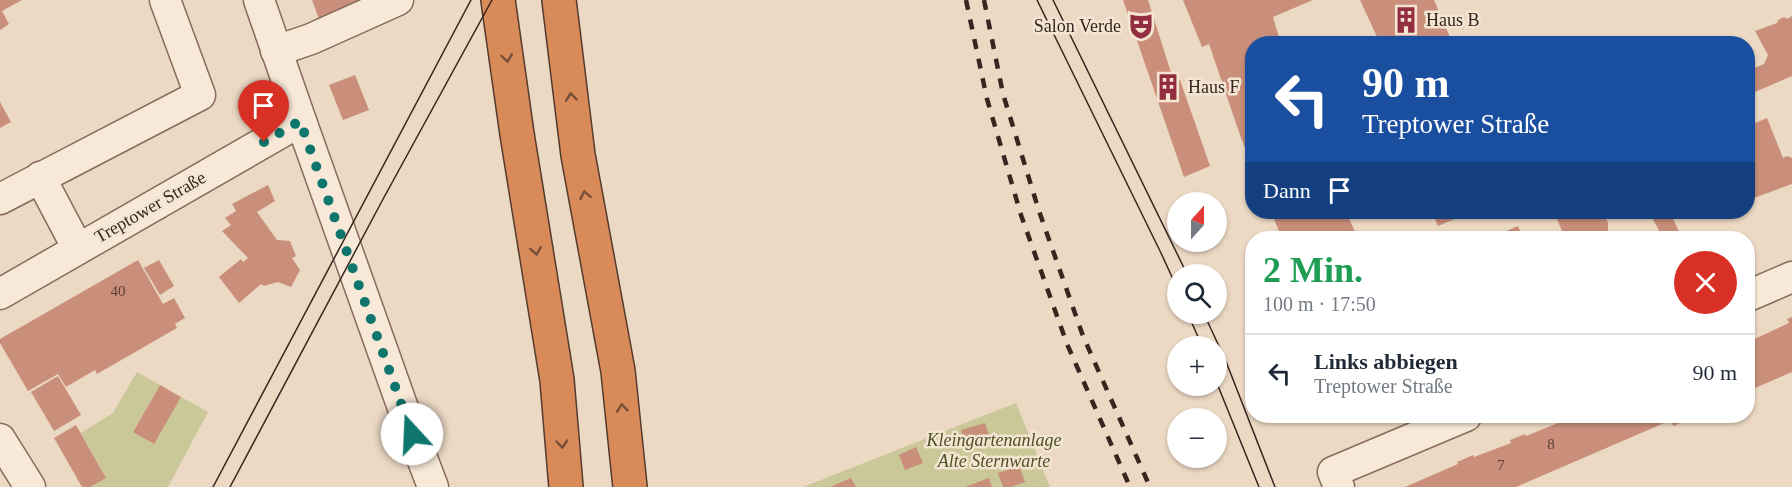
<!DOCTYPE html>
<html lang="de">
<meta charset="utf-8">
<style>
body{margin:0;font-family:"Times New Roman",serif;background:#f6f6f7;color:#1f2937;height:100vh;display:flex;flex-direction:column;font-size:22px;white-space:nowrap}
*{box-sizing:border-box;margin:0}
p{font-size:20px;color:#747a83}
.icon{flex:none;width:33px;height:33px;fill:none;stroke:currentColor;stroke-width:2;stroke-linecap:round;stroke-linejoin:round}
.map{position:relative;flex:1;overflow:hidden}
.panel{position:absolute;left:1245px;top:231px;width:510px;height:192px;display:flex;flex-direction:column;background:#fff;border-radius:24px;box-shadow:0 2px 4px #0004}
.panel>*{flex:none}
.hud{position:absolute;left:1245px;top:36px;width:510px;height:183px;border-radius:24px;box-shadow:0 2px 4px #0004;background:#1a4fa0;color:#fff;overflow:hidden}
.needle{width:39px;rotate:21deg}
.fabs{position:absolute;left:1167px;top:192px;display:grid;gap:12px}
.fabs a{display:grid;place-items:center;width:60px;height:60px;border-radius:50%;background:#fff;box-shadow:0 2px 4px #0004;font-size:30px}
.pin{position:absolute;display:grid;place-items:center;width:51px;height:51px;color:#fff;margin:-62px -26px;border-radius:50% 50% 50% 0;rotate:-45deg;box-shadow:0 0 6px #0007}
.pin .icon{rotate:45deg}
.me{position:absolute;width:66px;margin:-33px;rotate:340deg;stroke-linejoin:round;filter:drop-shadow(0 0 4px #0008)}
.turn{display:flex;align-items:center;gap:21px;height:126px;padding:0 18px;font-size:27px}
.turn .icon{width:78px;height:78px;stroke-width:2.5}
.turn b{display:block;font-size:42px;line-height:51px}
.then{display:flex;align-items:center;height:57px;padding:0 18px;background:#0003;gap:12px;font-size:22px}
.round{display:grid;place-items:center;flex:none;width:63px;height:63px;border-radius:32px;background:#f6f6f7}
.head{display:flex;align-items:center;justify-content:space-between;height:102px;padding:0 18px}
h1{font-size:36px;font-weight:800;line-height:45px;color:#1e9e55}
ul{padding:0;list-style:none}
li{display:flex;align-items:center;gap:18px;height:78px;padding:0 18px;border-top:2px solid #e0e1e3}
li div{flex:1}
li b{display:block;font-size:22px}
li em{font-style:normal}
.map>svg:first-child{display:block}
.green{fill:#cac798}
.building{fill:#c98f7b}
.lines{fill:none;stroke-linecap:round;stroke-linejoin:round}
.minor-casing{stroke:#866b5b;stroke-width:33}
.highway-casing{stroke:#543a2f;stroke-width:36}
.minor{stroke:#f7e8d7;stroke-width:30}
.highway{stroke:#d88b58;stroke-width:33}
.tram{stroke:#36261f;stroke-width:1.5}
.rail{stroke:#36261f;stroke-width:4.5;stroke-dasharray:10 10;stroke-linecap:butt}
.oneway{stroke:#774e36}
.route{stroke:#0f766e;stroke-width:10;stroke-dasharray:0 18}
.labels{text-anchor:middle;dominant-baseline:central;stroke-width:5;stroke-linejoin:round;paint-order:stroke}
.number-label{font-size:15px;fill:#5b4036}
.poi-label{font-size:18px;fill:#36261f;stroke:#f4e5d3;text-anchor:start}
.street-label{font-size:18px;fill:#36261f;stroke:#f4e5d3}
.park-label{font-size:18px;font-style:italic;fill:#4e5226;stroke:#f4e5d3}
</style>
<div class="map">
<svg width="1792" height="487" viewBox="0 0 1792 487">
<rect width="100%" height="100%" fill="#ecd9c4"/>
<g class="green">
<polygon points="137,372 160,385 133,431 153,444 181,397 208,412 168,487 90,487 106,478 81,433 113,413"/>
<polygon points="1016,403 1050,487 803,487"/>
</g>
<g class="building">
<polygon points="0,0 22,0 2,11 9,24 0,30"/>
<polygon points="312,0 369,0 320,22"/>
<polygon points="1123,0 1148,0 1174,82 1180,80 1210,166 1184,177"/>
<polygon points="1183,0 1313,0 1273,17 1281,44 1252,44 1252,166 1240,135 1209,44 1202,47"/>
<polygon points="1360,0 1434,0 1453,44 1366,44 1378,39"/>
<polygon points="1792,16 1792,76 1748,95 1748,71 1764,64 1768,55 1755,31 1777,23 1778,20 1784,17 1787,19"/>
<polygon points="355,75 369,110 343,120 329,85"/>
<polygon points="0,102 11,122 0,128"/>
<polygon points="1767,118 1783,158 1787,156 1792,158 1792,184 1751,199 1748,191 1748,126"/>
<polygon points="268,185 275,201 257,212 277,240 290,241 296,256 292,258 300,270 291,287 278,282 264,286 261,284 239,303 219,277 241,259 243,262 248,258 222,231 231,225 225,218 236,211 232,204"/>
<polygon points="1271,212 1346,212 1358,238 1282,238"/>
<polygon points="1432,212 1471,212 1438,226"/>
<polygon points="1554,212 1603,212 1608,223 1608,231 1611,238 1565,238"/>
<polygon points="1649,212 1670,212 1682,238 1663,238"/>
<polygon points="1518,226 1523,238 1489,238 1497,235"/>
<polygon points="138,260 163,304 174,298 185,318 175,324 177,328 97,374 95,370 66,387 58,374 28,391 0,343 0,339"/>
<polygon points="159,260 174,286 160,295 144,268"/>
<polygon points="1792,317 1792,372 1748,391 1748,342 1789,323 1787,319"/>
<polygon points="58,376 81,415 54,431 31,392"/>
<polygon points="160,385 181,397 154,444 133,432"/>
<polygon points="1567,416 1681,416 1683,419 1682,422 1674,426 1669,421 1516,487 1405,487 1458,464 1457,462 1473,455 1474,457 1511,443 1510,440 1525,434 1526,436 1563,421 1562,418"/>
<polygon points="985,423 991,442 967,449 961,430"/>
<polygon points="76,425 106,478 90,487 82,487 54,438"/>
<polygon points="916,447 923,463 905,470 899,455"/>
<polygon points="1019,466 1025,482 1011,487 1003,487 998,473"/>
<polygon points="851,478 856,487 830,487"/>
<polygon points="989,478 992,487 965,487"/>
</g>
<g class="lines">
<defs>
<g id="minor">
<polyline points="259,0 301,121 403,408 433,487"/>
<polyline points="276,51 311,39 398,0"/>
<polyline points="40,177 78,249"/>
<polyline points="0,199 200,95 165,0"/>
<polyline points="0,294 301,121"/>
<polyline points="1748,296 1792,277"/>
<polyline points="0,439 30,487"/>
<polyline points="1339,487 1333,472 1466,416"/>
</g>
<g id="highway">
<polyline points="498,0 517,134 557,380 566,487"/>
<polyline points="559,0 578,155 618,371 630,487"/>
</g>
</defs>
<use href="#minor" class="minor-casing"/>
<use href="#highway" class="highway-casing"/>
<use href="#minor" class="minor"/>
<use href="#highway" class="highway"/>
<g class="tram">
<polyline points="1037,0 1161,253 1178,290"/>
<polyline points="1053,0 1187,274"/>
<polyline points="1188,314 1202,346"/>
<polyline points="1204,314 1225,359 1275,487"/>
<polyline points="1216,381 1259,487"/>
<polyline points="213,487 471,0"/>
<polyline points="230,487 382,201 492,0"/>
</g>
<g class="rail">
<polyline points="966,0 987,99 1021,215 1067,344 1130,487"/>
<polyline points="984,0 1003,94 1039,211 1083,336 1150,487"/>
</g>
</g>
<defs><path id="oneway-chevron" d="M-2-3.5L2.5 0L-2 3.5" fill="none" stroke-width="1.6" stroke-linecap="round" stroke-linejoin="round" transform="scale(1.5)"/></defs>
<g class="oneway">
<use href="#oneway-chevron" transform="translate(507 58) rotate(82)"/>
<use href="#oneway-chevron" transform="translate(571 97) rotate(-97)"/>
<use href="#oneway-chevron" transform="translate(585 195) rotate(-101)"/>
<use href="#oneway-chevron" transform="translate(536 251) rotate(81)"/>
<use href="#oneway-chevron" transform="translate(622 408) rotate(-96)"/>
<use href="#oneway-chevron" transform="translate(562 444) rotate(85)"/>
</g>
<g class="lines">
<polyline class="route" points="264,142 300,121 412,434"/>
</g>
<defs>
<symbol id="building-bare" viewBox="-9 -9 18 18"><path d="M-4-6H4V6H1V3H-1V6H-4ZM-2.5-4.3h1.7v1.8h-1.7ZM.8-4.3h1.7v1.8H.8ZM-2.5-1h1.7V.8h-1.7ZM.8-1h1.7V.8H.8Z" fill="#922e3f" stroke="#f4e5d3" stroke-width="2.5" paint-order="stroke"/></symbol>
<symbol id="theatre-bare" viewBox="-9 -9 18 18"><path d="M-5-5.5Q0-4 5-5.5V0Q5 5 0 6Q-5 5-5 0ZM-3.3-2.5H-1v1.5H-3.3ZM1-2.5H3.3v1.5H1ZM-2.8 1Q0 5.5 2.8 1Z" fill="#922e3f" stroke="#f4e5d3" stroke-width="2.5" paint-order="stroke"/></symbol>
</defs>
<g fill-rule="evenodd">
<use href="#building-bare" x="1387" y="1" width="38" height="38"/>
<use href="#theatre-bare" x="1122" y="7" width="38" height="38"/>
<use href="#building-bare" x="1149" y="68" width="38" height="38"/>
</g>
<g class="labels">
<g class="number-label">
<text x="118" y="291">40</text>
<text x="1551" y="444">8</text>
<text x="1501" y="465">7</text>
</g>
<g class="poi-label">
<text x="1426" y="20">Haus B</text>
<text x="1121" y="26" text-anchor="end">Salon Verde</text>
<text x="1188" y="87">Haus F</text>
</g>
<g class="street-label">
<text transform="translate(150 207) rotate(-30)">Treptower Straße</text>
</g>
<g class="park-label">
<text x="994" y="440">Kleingartenanlage<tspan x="994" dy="21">Alte Sternwarte</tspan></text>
</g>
</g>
</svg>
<div class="fabs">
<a><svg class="needle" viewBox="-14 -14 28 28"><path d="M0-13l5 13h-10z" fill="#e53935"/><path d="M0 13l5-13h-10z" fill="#747a83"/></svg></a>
<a><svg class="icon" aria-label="search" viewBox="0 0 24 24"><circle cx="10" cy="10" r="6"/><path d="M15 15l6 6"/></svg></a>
<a>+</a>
<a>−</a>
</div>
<div class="pin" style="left:264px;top:142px;background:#d93025"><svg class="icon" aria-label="arrive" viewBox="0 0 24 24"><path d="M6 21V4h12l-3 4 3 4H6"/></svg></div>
<svg class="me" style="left:412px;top:434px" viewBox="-20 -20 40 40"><circle r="19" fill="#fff"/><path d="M0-13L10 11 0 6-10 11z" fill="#0f766e"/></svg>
<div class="hud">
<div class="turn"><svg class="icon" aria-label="left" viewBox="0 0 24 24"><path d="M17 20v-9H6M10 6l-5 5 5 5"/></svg><div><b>90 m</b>Treptower Straße</div></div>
<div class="then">Dann<svg class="icon" aria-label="arrive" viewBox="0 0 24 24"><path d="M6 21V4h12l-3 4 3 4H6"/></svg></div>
</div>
<section class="panel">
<div class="head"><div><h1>2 Min.</h1><p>100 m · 17:50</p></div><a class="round" style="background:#d93025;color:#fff"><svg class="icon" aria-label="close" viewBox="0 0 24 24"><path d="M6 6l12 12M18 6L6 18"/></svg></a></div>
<ul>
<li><svg class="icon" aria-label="left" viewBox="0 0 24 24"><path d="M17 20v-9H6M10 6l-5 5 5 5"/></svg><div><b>Links abbiegen</b><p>Treptower Straße</p></div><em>90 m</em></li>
</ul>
</section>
</div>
